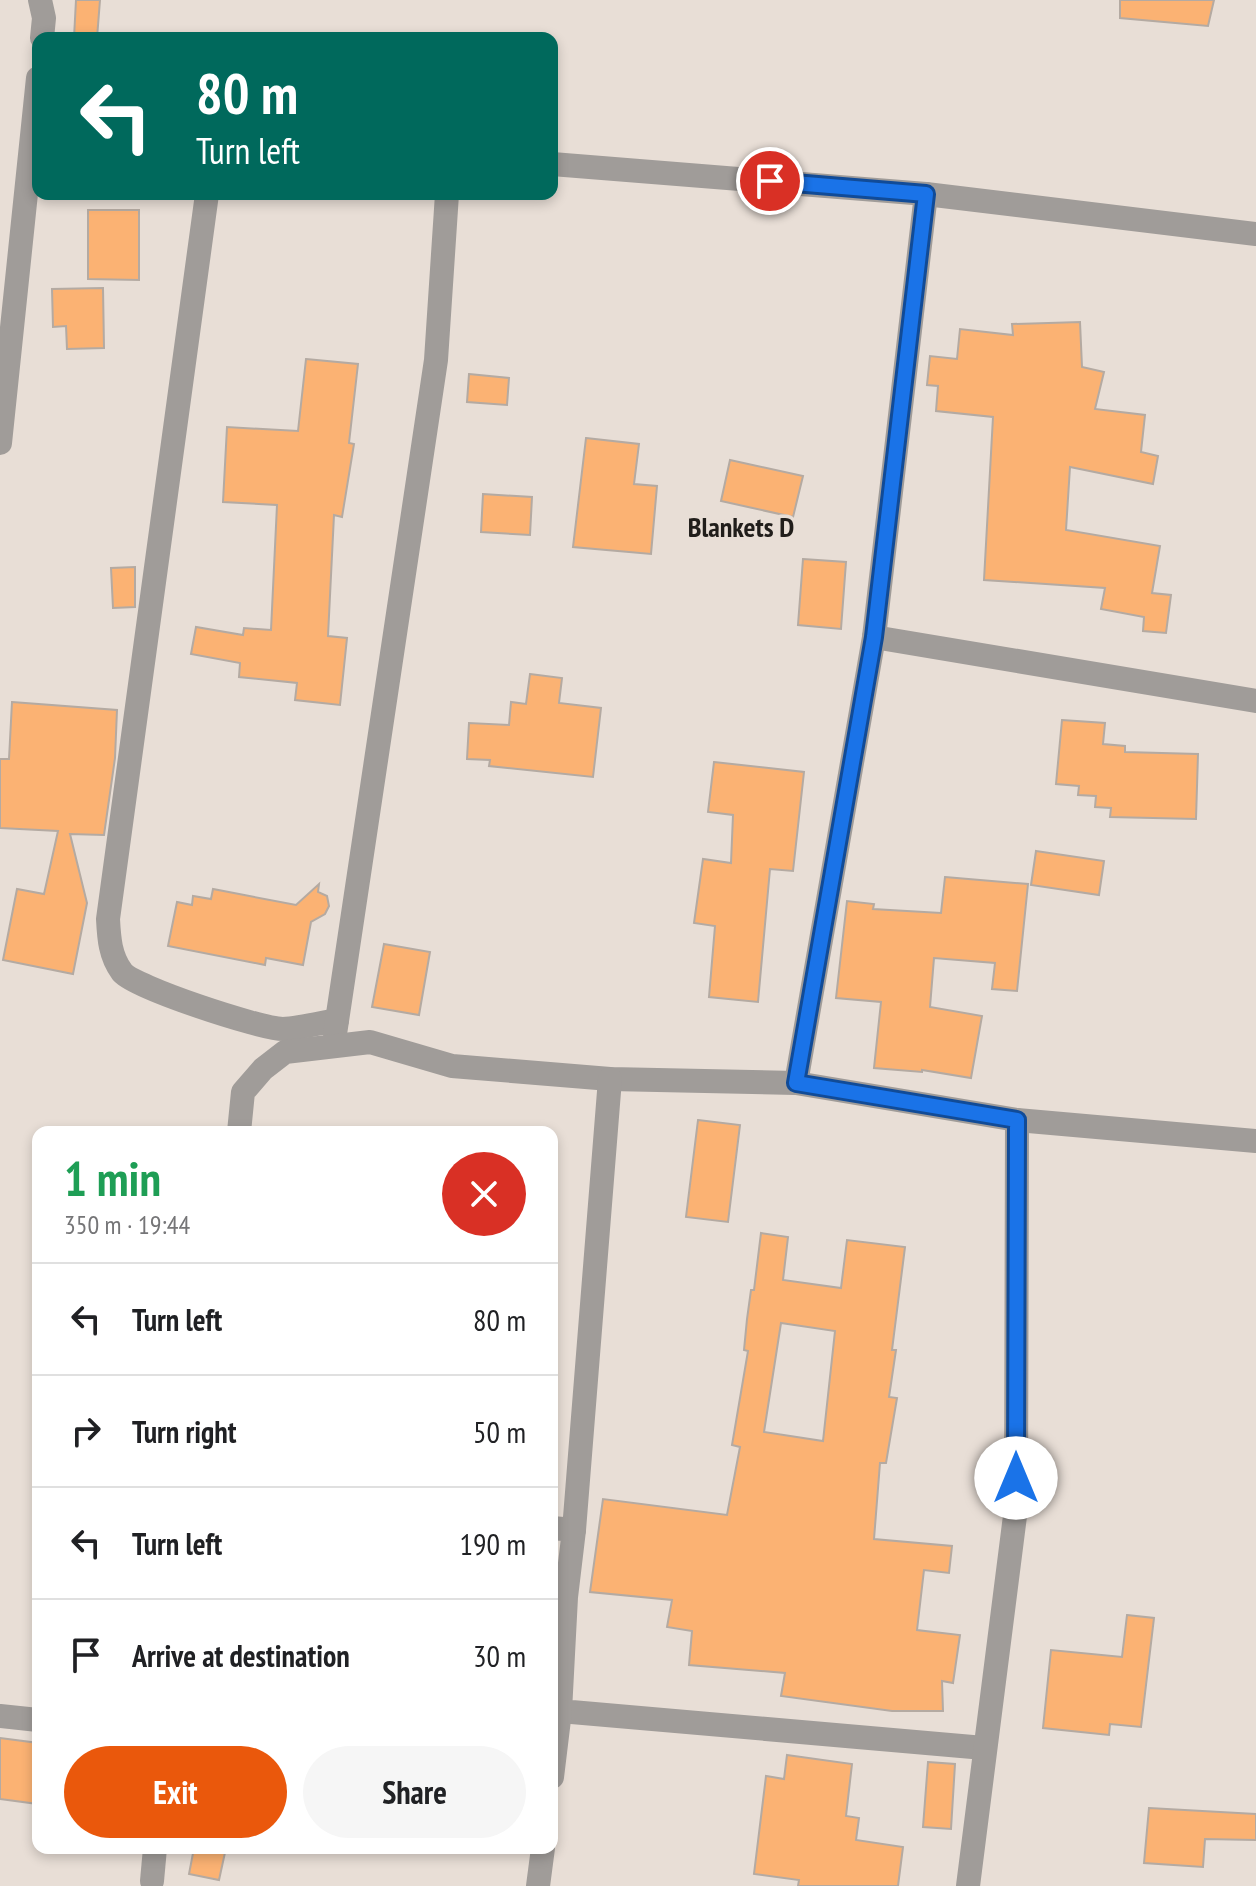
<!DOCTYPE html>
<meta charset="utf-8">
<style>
body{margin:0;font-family:"PT Sans Narrow",sans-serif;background:#f6f6f6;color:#202124;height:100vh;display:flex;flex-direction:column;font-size:30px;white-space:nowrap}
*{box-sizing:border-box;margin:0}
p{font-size:26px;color:#757577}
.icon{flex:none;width:44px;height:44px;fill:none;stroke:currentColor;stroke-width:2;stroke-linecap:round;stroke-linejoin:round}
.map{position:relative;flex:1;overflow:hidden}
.panel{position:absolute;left:32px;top:1126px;width:526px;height:728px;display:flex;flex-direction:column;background:#fff;border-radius:16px;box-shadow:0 4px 12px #0003}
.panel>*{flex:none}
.guide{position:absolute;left:32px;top:32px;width:526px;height:168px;border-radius:16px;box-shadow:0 4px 12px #0003;background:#00695c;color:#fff;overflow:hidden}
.pin{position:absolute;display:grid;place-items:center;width:68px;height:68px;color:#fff;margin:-34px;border:4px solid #fff;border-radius:50%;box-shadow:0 2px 8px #0007}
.me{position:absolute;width:88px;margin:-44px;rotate:0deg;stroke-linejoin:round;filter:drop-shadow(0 0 6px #0008)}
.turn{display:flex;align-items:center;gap:28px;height:168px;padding:0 32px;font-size:36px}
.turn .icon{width:104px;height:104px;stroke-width:2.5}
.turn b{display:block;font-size:56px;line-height:68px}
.round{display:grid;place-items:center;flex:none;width:84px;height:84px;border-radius:42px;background:#f6f6f6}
.head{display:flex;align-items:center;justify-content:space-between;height:136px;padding:0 32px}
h1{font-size:48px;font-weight:700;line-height:60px;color:#1e9e55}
.action{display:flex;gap:16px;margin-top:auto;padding:16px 32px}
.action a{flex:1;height:92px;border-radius:48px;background:#ea580c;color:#fff;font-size:32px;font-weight:700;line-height:92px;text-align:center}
.action a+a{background:#f6f6f6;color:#202124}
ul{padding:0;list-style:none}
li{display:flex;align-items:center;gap:24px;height:112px;padding:0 32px;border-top:2px solid #e0e0e0}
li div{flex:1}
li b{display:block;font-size:30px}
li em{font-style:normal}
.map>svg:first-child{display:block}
.building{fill:#fbb273;stroke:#b4aaa2;stroke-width:2;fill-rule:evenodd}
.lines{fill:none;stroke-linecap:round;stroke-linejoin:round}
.street{stroke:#a09c99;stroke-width:24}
.route-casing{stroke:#114b97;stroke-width:20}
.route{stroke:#1a73e8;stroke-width:14}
.labels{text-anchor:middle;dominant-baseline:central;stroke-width:7;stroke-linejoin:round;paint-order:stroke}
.quarter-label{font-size:28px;font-weight:bold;fill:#211e1b;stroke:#e8ded6}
</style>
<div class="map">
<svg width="1256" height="1886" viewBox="0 0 1256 1886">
<rect width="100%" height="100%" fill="#e8ded6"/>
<g class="building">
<polygon points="76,0 100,0 97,38 74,38"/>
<polygon points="1120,0 1214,0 1208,26 1120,18"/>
<polygon points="88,210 139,210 139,280 88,279"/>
<polygon points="103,288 104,348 67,349 66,326 53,327 52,289"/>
<polygon points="1080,322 1082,367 1104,372 1095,409 1145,415 1141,452 1158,456 1153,484 1070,467 1066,530 1160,546 1152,593 1171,595 1166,633 1143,631 1144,617 1101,609 1105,588 984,580 993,417 936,411 938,386 927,385 930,356 957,359 960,329 1013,335 1012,324"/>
<polygon points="306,359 358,364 349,443 354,444 342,517 334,515 328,636 347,638 340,705 295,700 297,683 239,677 240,663 191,654 196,627 243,635 244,628 271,630 277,505 223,502 227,427 298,431"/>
<polygon points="469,374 509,378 507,405 467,402"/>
<polygon points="586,438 639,444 634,484 657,486 651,554 573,547"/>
<polygon points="730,460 803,476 793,517 721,501"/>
<polygon points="483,494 532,497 530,535 481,532"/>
<polygon points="803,559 846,562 841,629 798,625"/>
<polygon points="135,567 135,607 113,608 111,568"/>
<polygon points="530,674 562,678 559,703 601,708 593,777 489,766 490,760 467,759 469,723 509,725 511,702 526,704"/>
<polygon points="12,702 117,710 115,758 104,835 70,834 87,903 73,974 3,960 17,889 44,894 58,831 0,828 0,759 9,759"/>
<polygon points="1062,720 1105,723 1103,744 1125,746 1125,752 1198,754 1196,819 1110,817 1111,808 1095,807 1096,796 1078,795 1079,786 1056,784"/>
<polygon points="714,762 804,772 793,871 770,869 758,1002 709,997 715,926 694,923 703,859 731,863 733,815 708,812"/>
<polygon points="1036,851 1104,861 1099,895 1031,885"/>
<polygon points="945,877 1028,884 1017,991 992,989 995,963 934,958 930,1007 982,1016 971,1078 922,1070 922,1072 874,1068 881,1002 836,998 847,901 874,904 873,909 941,913"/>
<polygon points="319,884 318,892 327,896 329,906 325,914 311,922 303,965 266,958 265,965 168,946 177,902 192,905 193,896 211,899 213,889 296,905"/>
<polygon points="384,944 430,952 419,1015 372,1007"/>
<polygon points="698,1120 740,1125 728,1222 686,1217"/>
<path d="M761,1233L788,1237L783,1280L841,1288L847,1240L905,1247L892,1350H896L889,1397L897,1398L886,1463H880L874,1539L952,1546L949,1573L924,1570L917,1630L960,1635L953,1683L942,1681L943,1711H892L781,1696L785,1673L689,1665L692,1631L667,1627L672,1600L590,1592L603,1499L727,1515L740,1447L732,1445L748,1351L744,1350L747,1319L751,1290H754ZM781,1323L835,1331L823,1441L764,1432Z"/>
<polygon points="1127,1615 1154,1618 1141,1727 1110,1724 1109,1735 1043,1728 1051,1650 1122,1657"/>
<polygon points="0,1738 38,1743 38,1804 0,1799"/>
<polygon points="787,1755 852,1764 846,1816 859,1818 856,1840 903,1847 898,1886 798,1886 799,1880 754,1874 766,1776 784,1779"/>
<polygon points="928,1762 955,1764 951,1829 923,1827"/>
<polygon points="1149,1808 1256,1814 1256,1840 1205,1839 1203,1867 1144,1863"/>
<polygon points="194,1848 226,1848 219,1880 189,1874"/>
</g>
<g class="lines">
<g class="street">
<polyline points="40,0 44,18 42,38"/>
<polyline points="552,164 926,194 1256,234"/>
<path d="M207,194L108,919C109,938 110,956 122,972C133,987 261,1029 283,1029C300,1028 320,1023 337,1020"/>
<polyline points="0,443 38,78"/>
<polyline points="874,637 1256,701"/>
<polyline points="335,1034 436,360 447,194"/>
<polyline points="796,1083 874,637 926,194"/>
<polyline points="239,1132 243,1092 263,1069 285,1052 370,1042 452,1066 610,1079 796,1083 1017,1120 1256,1141"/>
<polyline points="552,1528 574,1530 566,1597 560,1711 984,1748"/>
<polyline points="574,1530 610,1079"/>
<polyline points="0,1716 38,1720"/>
<polyline points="552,1777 560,1711"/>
<polyline points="152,1881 155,1848"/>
<polyline points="538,1886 543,1848"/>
<polyline points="968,1886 1016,1508 1017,1120"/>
</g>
</g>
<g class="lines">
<defs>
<polyline id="route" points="770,181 926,194 874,637 796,1083 1017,1120 1016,1478"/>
</defs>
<use href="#route" class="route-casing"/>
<use href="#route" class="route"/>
</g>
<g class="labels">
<g class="quarter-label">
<text x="741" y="526">Blankets D</text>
</g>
</g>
</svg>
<div class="pin" style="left:770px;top:181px;background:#d93025"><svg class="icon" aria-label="arrive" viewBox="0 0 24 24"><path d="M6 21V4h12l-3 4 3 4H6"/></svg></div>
<svg class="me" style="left:1016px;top:1478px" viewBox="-20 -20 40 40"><circle r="19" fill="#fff"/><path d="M0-13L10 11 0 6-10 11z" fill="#1a73e8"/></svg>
<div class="guide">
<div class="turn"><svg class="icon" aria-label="left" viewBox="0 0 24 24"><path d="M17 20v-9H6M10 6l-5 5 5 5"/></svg><div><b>80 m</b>Turn left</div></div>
</div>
<section class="panel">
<div class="head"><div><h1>1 min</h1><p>350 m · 19:44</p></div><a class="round" style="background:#d93025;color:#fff"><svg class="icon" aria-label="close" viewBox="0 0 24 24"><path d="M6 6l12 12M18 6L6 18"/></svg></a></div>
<ul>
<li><svg class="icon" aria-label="left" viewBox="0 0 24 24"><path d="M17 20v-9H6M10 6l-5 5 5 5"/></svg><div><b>Turn left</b></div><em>80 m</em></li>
<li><svg class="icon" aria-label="right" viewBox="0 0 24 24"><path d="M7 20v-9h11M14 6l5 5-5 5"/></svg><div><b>Turn right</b></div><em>50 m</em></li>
<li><svg class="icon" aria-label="left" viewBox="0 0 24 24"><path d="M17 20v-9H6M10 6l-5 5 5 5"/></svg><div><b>Turn left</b></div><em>190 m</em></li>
<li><svg class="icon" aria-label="arrive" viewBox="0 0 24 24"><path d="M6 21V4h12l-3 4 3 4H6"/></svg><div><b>Arrive at destination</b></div><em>30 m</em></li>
</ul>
<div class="action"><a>Exit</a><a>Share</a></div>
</section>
</div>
